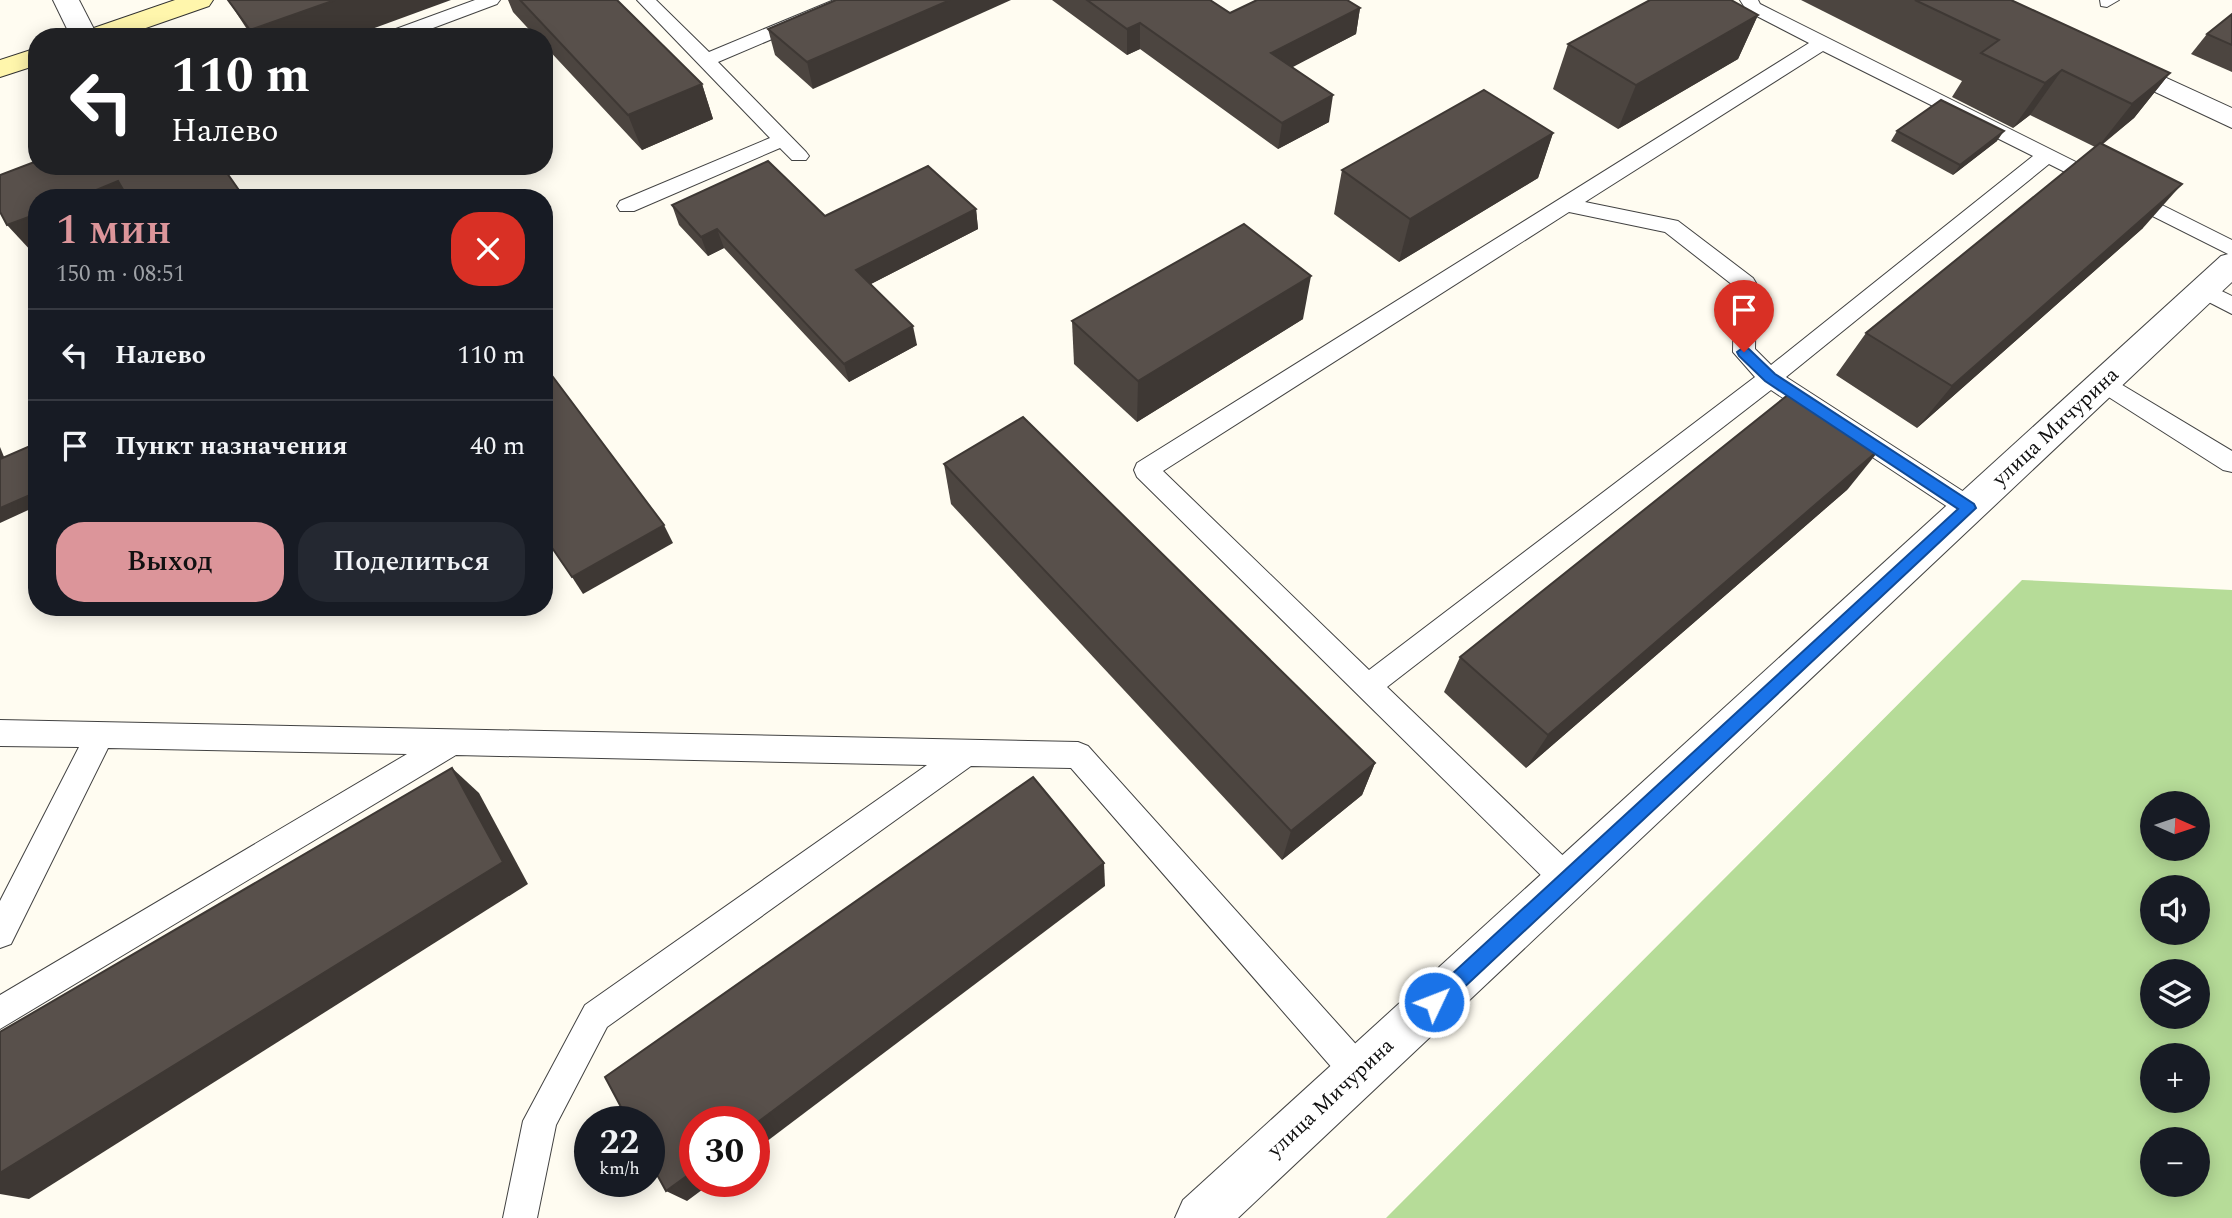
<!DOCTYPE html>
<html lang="ru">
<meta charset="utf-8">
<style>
body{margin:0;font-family:Spectral,serif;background:#242831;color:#f1f3f6;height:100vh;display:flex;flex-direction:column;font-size:26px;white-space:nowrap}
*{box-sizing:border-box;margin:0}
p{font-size:23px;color:#9ea1a6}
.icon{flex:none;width:38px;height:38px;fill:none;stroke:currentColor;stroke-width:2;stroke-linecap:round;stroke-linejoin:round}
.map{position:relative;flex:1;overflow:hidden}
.details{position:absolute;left:28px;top:189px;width:525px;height:427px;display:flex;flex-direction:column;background:#171b24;border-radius:28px;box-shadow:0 4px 18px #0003}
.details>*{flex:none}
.guide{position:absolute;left:28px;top:28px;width:525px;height:147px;border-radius:28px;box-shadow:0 4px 18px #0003;background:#202124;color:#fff;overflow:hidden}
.needle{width:46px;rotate:93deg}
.tools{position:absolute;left:2140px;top:791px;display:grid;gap:14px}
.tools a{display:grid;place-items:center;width:70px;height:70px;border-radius:50%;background:#171b24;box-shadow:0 4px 18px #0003;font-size:35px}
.speed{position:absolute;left:574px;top:1106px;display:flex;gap:14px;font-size:35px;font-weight:700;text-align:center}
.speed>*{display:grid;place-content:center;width:91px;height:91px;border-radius:50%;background:#171b24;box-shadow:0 4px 18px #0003;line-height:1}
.speed small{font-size:18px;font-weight:400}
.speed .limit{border:10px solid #d22;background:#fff;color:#111}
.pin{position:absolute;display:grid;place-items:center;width:60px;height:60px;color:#fff;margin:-72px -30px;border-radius:50% 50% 50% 0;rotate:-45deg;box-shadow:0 0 7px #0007}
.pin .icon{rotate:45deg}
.me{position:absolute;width:77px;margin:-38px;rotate:47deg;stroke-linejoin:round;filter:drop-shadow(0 0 5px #0008)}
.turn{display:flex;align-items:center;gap:24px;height:147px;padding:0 28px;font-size:32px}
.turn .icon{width:91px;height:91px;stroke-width:2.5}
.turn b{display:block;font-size:49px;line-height:60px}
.round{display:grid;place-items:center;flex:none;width:74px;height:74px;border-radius:28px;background:#242831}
.head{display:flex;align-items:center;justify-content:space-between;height:119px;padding:0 28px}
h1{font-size:42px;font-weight:600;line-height:52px;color:#dc959a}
.cta{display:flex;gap:14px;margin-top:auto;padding:14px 28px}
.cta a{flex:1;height:80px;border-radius:28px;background:#dc959a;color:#111;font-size:28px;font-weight:600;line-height:80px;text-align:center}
.cta a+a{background:#242831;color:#f1f3f6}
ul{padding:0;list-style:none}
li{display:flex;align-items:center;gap:21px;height:91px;padding:0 28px;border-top:2px solid #363941}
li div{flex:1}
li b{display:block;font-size:26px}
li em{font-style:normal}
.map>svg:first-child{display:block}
.forest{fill:#b6dc98;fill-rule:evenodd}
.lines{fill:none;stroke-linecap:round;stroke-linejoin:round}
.lane-casing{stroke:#424242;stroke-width:2}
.street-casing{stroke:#424242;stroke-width:2}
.secondary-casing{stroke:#313131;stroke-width:2}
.lane{fill:#fff;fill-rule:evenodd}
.street{fill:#fff;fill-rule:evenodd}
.secondary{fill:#fff6ac;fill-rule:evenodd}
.wall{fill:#4c4540}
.shaded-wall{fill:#3e3834}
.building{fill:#58504b;stroke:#3e3834;stroke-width:2}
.route{fill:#1a73e8;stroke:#114b97;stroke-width:2}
.labels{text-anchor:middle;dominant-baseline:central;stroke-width:7;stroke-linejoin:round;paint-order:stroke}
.street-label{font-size:21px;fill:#0f0f0f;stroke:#fff}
</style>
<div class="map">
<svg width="2232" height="1218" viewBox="0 0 2232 1218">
<rect width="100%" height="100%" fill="#fffcf1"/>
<path class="forest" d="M2022,580L2232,590V1218H1386ZM2198,803V849H2152V803ZM2198,887V933H2152V887ZM2152,971H2198V1017H2152ZM2152,1055H2198V1101H2152ZM2198,1139V1185H2152V1139Z"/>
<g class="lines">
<defs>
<g id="lane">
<polygon points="475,0 500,0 497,4 409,37 382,37 385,33"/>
<polygon points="637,0 656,0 709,52 834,0 858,0 855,4 718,62 806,152 809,156 806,160 792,160 780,148 634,211 620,211 617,206 620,201 770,138"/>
<path d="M1740,0H1758L1760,4L2232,240V256L2049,164L1786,377L1978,501L1981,508L1978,515L1969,518L1960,515L1771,390L1387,687L1578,870L1582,880L1578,890L1567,894L1556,890L1137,477L1134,470L1137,463L1809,43L1747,11ZM1823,51L2033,156L1771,365L1755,349L1756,283L1753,278L1678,221L1585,202ZM1569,212L1665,232L1734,286L1733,352L1755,377L1369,670L1163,471Z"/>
<polygon points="2100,0 2119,0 2107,7 2101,6"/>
<polygon points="2203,282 2232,296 2232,314 2195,295 2192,290 2195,285"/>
<polygon points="2104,374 2232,451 2232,472 2223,470 2096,389 2092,383 2096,377"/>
<polygon points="0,720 1078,742 1088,746 1371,1061 1375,1073 1371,1085 1359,1089 1347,1085 1071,768 971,766 607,1027 556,1125 537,1218 503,1218 523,1121 585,1005 927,765 456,755 0,1029 0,995 407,754 108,748 11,944 0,948 0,901 79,747 0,746"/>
</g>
<g id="street">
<polygon points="53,0 79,0 98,37 71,37"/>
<polygon points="2114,54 2232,108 2232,128 2104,68 2100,62 2104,56"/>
<polygon points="2232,253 2232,282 1238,1218 1175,1218 1183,1200 2221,256"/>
</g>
<g id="secondary">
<polygon points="175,0 213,0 209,6 120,37 81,37 85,31"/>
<polygon points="37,48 37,65 0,77 0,60"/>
</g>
</defs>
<use href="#lane" class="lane-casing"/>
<use href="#street" class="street-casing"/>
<use href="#secondary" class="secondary-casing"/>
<use href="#lane" class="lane"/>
<use href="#street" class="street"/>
<use href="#secondary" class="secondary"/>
</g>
<g class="wall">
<polygon points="228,0 350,37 252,37"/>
<polygon points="508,0 617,0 702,84 713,119 642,150 544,45 544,37 536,37 513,12"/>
<polygon points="836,0 813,89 775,55 768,29"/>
<polygon points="1052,0 1210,0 1230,13 1360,8 1356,34 1291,67 1329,122 1278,149 1140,49 1127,55"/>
<polygon points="1801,0 2011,0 2170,73 2134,118 2103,144 2143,228 1917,428 1836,375 1866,333 2095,147 2030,115 2013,128 1952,97 1962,81"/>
<polygon points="2232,14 2232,72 2191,54 2207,34"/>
<polygon points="1758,15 1738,59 1618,129 1553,89 1568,44"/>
<polygon points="1897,131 1997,141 1953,175 1891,141"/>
<polygon points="1553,133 1538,178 1399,262 1334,214 1342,170"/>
<polygon points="672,205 825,216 976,209 978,229 871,284 917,345 849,382 724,248 708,256 679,225"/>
<polygon points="1303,319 1137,422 1074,364 1072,321"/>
<polygon points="944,464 1375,763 1362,795 1282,860 951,504"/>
<polygon points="1848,489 1526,768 1444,692 1460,657"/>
</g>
<g class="shaded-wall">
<polygon points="335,0 451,0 350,37 254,37 250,30"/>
<polygon points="950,0 1011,0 813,89 807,62"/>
<polygon points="1360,8 1356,34 1268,80 1271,53"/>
<polygon points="1758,15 1738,59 1618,129 1636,85"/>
<polygon points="1140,23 1140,49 1127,55 1127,29"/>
<polygon points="2062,70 2030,115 2013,128 2045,83"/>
<polygon points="2170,73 2134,118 2097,148 2132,104"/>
<polygon points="702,84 713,119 642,150 628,115"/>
<polygon points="1333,95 1329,122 1278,149 1282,123"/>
<polygon points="2004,131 1997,141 1953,175 1960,165"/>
<polygon points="1553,133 1538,178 1399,262 1410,219"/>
<polygon points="222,166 246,166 228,174 245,198 230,198"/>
<polygon points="118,181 132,198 77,198"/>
<polygon points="2182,184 2143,228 1917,428 1952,386"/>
<polygon points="976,209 978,229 861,289 856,270"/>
<polygon points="37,214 37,252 33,253 7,225"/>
<polygon points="717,229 724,248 708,256 701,237"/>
<polygon points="1311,276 1303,319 1137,422 1138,381"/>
<polygon points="913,326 917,345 849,382 844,364"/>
<polygon points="0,447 9,469 0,461"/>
<polygon points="1881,448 1848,489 1526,768 1548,735"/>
<polygon points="37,492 37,506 0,523 0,508"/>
<polygon points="664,525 673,543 583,594 572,577"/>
<polygon points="1375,763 1362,795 1282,860 1291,831"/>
<polygon points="452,768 479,793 528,884 29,1199 0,1194 0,1173"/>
<polygon points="1104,863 1105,886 754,1151 754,1125"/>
<polygon points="695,1170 695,1181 714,1181 687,1201 666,1191"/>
</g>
<g class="building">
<polygon points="228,0 335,0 250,30"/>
<polygon points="520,0 617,0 702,84 628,115"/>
<polygon points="836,0 950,0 807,62 768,29"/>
<polygon points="1087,0 1210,0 1230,13 1257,0 1347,0 1360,8 1271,53 1333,95 1282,123 1140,23 1127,29"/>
<polygon points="1650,0 1731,0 1758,15 1636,85 1568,44"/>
<polygon points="1915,0 2011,0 2170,73 2132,104 2062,70 2045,83 1981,53 1999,40"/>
<polygon points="2232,14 2232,45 2207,34"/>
<polygon points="1484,90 1553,133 1410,219 1342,170"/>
<polygon points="1941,100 2004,131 1960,165 1897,131"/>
<polygon points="2100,143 2182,184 1952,386 1866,333"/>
<polygon points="37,161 37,166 222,166 241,193 230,198 128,198 118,181 77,198 37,198 37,214 7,225 0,212 0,175"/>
<polygon points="768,161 825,216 928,166 976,209 856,270 913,326 844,364 717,229 701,237 672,205"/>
<polygon points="1244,224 1311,276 1138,381 1072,321"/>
<polygon points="544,365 664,525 572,577 544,536"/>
<polygon points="1794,390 1881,448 1548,735 1460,657"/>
<polygon points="1023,417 1375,763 1291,831 944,464"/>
<polygon points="37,443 37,492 0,508 0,459"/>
<polygon points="452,768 503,862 0,1173 0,1032"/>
<polygon points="1033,777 1104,863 754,1125 754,1122 695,1122 695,1170 666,1191 649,1160 649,1122 629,1122 605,1077"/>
</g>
<polygon class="route" points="1744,347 1749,349 1775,374 1974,504 1976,508 1441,1009 1434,1012 1428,1009 1425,1002 1428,996 1958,509 1765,381 1739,356 1737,352"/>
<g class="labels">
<g class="street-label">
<text transform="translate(2056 427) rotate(-43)">улица Мичурина</text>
<text transform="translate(1331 1098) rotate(-43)">улица Мичурина</text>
</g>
</g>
</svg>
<div class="tools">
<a><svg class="needle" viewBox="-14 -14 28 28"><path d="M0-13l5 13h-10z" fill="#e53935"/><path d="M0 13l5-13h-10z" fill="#9ea1a6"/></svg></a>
<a><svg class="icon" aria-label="sound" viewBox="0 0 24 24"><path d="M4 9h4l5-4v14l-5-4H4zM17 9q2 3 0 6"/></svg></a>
<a><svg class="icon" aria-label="layers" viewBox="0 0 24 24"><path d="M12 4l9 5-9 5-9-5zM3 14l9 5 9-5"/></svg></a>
<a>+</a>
<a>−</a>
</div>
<div class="speed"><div>22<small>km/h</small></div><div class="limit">30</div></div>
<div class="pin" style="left:1744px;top:352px;background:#d93025"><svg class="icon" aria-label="arrive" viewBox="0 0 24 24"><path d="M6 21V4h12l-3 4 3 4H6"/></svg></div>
<svg class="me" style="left:1434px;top:1002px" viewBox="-20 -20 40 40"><circle r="17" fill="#1a73e8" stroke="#fff" stroke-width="3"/><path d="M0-11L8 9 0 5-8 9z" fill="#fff"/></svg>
<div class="guide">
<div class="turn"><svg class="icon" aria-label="left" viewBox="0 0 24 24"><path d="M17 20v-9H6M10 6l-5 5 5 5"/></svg><div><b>110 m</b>Налево</div></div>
</div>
<section class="details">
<div class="head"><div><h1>1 мин</h1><p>150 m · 08:51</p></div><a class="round" style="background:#d93025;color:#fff"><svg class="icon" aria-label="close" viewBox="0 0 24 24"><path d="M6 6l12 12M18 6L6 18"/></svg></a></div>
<ul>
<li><svg class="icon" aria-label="left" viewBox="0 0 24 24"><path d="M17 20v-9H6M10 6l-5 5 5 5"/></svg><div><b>Налево</b></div><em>110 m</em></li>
<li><svg class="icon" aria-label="arrive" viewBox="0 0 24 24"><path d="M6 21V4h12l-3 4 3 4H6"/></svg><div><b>Пункт назначения</b></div><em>40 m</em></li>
</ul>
<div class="cta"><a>Выход</a><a>Поделиться</a></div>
</section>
</div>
